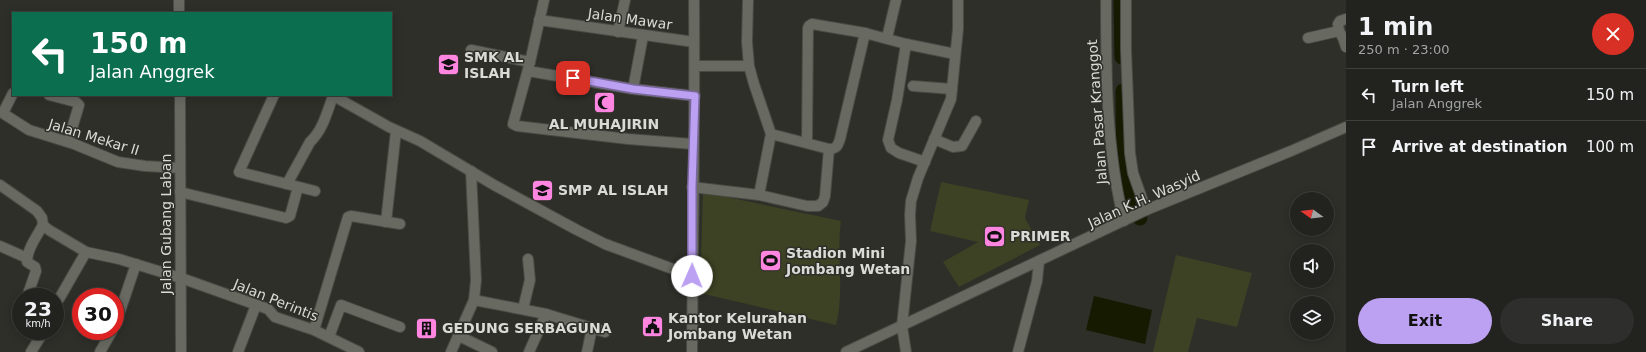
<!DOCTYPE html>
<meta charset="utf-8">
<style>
body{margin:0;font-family:"DejaVu Sans",sans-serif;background:#2e2f2c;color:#f1f3f6;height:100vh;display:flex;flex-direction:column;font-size:15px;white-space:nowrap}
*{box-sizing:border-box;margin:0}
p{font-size:13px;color:#a2a4a4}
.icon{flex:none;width:22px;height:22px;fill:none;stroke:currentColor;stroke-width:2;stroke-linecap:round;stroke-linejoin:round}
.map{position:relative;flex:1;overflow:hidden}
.details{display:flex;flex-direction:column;background:#22231f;width:300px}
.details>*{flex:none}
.guide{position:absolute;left:12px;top:12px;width:380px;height:84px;border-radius:0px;box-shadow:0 2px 10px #0003,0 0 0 1px #3f403d;background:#0b6e4f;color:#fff;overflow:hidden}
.needle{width:26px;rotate:285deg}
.buttons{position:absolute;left:1290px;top:192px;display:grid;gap:8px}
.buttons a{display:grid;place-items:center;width:44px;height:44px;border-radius:50%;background:#22231f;box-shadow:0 2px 10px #0003,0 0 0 1px #3f403d;font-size:20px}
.speed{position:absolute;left:12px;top:288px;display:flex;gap:8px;font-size:20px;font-weight:700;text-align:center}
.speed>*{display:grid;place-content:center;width:52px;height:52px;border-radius:50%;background:#22231f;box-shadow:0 2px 10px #0003,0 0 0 1px #3f403d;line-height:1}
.speed small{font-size:10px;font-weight:400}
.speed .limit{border:6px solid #d22;background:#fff;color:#111}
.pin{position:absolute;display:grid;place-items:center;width:34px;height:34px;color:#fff;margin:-17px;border-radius:8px;box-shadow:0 2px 6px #0006}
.me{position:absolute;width:44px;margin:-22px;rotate:1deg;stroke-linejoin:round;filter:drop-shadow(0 0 3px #0008)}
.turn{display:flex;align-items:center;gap:14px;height:84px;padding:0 12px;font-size:18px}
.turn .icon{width:52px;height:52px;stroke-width:2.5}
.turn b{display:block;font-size:28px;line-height:34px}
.round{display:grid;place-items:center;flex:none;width:42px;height:42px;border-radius:21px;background:#2e2f2c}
.headline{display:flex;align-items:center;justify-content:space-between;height:68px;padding:0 12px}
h1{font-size:24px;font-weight:700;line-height:30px}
.button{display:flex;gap:8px;margin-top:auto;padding:8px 12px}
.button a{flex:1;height:46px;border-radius:24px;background:#bca0f2;color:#111;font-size:16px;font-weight:700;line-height:46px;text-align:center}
.button a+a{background:#2e2f2c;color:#f1f3f6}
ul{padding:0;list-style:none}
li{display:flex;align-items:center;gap:12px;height:52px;padding:0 12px;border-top:1px solid #3f403d}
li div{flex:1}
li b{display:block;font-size:15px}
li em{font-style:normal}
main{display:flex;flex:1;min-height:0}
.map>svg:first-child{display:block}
.green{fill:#3c4223}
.water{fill:#151a00}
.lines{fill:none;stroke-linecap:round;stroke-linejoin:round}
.river{stroke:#151a00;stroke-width:15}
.street-casing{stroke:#494a44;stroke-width:12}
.street{stroke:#686a62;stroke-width:10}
.route-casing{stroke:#7a689d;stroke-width:10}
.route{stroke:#bca0f2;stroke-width:7}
.labels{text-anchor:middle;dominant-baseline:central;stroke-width:3;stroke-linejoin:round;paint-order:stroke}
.street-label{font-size:14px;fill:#dadbd6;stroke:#2e2f29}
.poi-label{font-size:14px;font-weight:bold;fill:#dadbd6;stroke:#2e2f29;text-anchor:start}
</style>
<main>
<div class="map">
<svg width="1346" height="352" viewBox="0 0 1346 352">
<rect width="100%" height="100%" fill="#2e2f29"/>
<g class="green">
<polygon points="941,182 1029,200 1025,218 1040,245 959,287 943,262 978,242 930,231"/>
<path d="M703,192L841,221C836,255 845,290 836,325L700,293Z"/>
<polygon points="1176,255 1252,273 1237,327 1197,318 1188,352 1153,352"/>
</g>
<polygon class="water" points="1094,296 1152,310 1145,344 1086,330"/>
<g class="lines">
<g class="river">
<polyline points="1121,0 1122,57"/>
<polyline points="1123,91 1124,174 1140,218"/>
</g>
<defs>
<g id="street">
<polyline points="179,0 179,13"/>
<polyline points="544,0 530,62 513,124 517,126 628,139 693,144"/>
<polyline points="748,0 747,42 749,66 754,84 771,134 759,195"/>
<path d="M1106,0C1106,74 1106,150 1124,221"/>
<polyline points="1126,0 1126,49 1130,153 1133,173 1146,210"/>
<polyline points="1346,19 1340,21 1338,24 1339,31 1343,38 1346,47"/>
<polyline points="539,20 694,42"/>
<polyline points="618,32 625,0"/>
<polyline points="887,38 896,0"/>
<polyline points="1308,38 1339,31"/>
<polyline points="906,44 897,100 888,140 891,148 899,153 925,162"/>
<polyline points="471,50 530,62"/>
<polyline points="695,66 749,66"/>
<polyline points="528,71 633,89 695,96"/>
<polyline points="913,86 952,89"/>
<polyline points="633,89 643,36"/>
<polyline points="13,93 4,111 4,114 29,130 74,144 118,162 145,166 180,168"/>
<polyline points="49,95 76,102 79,105 68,142"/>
<polyline points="180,95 181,352"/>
<polyline points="274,95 239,172 315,191"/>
<polyline points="332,95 389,127 420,141 494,185 577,230 605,244 692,276"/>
<polyline points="934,139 953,147 962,146 976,121"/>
<polyline points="807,143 808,28 809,26 812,24 865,33"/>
<path d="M829,149C837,149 838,145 840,139L865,33L906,44L955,54"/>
<path d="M287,184L310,142C323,130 327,112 333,96"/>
<polyline points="0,185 37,211 42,218 43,225 49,230 86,252 119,259 181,278 268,309 275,317 314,330 359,352"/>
<polyline points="692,187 759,195 807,206 818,206 823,202 825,196 829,149 771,134"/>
<polyline points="180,192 286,218 290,216 298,187"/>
<polyline points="386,222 396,131"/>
<polyline points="0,246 27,258"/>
<polyline points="29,291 46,297"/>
<path d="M27,297L36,271L35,267L27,262C27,249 37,236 43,225"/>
<polyline points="55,300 59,299 86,252"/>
<polyline points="474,300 546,314 605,332"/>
<polyline points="523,309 530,280 528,259"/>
<polyline points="21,312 19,320 21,323"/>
<polyline points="115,326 136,264"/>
<polyline points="314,330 348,217 351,216 400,224"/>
<polyline points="459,336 492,352"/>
<polyline points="329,337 341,305 400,327"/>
<polyline points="31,352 44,331"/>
<polyline points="100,352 112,331"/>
<polyline points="238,352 256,305"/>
<polyline points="451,352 474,300 476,280 471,171"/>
<polyline points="529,352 546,314"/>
<polyline points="587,352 592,328"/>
<path d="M692,352C693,235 695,117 694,0"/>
<polyline points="846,352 1146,210 1291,151 1346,127"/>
<polyline points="906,352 902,326 911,241 910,215 911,201 918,178 951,99 958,29 958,0"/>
<polyline points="1018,352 1037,281 1039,261"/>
</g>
</defs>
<use href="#street" class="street-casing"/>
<use href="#street" class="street"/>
</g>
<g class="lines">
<defs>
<polyline id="route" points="573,78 633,89 695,96 692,187 692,276"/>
</defs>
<use href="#route" class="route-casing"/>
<use href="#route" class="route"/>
</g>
<defs>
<symbol id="school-square" viewBox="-11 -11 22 22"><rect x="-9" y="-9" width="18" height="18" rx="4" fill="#fe86e0" stroke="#2e2f29"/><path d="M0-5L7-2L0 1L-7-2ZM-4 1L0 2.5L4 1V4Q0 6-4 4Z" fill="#111"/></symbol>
<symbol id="mosque-square" viewBox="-11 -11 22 22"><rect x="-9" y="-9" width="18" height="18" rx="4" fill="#fe86e0" stroke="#2e2f29"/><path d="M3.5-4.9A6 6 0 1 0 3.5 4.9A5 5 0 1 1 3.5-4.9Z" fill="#111"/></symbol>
<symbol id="stadium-square" viewBox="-11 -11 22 22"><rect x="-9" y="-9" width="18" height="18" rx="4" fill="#fe86e0" stroke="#2e2f29"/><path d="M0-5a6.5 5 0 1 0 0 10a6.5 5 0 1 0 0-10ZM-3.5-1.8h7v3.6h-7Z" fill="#111"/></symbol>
<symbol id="civic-square" viewBox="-11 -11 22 22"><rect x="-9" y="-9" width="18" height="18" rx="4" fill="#fe86e0" stroke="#2e2f29"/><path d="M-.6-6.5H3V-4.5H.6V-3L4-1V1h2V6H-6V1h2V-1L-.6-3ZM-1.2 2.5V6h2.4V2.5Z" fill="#111"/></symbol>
<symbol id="building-square" viewBox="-11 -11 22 22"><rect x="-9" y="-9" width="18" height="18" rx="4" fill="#fe86e0" stroke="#2e2f29"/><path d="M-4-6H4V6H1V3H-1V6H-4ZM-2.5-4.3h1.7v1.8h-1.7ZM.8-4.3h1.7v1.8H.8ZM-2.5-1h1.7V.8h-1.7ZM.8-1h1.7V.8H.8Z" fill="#111"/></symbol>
</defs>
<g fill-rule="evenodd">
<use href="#school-square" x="436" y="52" width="25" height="25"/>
<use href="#mosque-square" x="592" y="90" width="25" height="25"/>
<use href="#school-square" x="530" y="178" width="25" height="25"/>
<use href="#stadium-square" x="982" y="224" width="25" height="25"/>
<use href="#stadium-square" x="758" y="248" width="25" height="25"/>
<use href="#civic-square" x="640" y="314" width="25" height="25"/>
<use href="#building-square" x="414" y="316" width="25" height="25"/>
</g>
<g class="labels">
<g class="street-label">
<text transform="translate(630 19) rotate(8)">Jalan Mawar</text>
<text transform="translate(1097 112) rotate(-94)">Jalan Pasar Kranggot</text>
<text transform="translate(94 137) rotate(17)">Jalan Mekar II</text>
<text transform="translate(1144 199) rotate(-24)">Jalan K.H. Wasyid</text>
<text transform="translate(166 224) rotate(-90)">Jalan Gubang Laban</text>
<text transform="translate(276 300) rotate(22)">Jalan Perintis</text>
</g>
<g class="poi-label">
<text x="464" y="57">SMK AL<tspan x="464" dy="16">ISLAH</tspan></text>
<text x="604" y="124" text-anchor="middle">AL MUHAJIRIN</text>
<text x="558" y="190">SMP AL ISLAH</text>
<text x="1010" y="236">PRIMER</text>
<text x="786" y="253">Stadion Mini<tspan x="786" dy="16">Jombang Wetan</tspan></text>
<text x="668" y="318">Kantor Kelurahan<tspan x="668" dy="16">Jombang Wetan</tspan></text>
<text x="442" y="328">GEDUNG SERBAGUNA</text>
</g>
</g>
</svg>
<div class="buttons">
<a><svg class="needle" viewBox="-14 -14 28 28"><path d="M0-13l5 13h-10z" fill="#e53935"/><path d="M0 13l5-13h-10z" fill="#a2a4a4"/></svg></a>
<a><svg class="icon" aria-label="sound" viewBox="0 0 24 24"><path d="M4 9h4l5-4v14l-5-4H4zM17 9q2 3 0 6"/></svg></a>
<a><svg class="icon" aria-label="layers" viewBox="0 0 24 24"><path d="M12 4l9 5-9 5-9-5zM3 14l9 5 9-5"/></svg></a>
</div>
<div class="speed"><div>23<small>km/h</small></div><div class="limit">30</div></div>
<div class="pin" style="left:573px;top:78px;background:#d93025"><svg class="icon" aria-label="arrive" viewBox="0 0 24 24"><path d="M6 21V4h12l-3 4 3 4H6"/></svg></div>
<svg class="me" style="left:692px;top:276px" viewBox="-20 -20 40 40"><circle r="19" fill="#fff"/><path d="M0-13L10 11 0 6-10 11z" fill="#bca0f2"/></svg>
<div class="guide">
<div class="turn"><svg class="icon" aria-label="left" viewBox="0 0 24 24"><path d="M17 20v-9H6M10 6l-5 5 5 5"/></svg><div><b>150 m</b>Jalan Anggrek</div></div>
</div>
</div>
<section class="details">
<div class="headline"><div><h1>1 min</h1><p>250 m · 23:00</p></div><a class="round" style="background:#d93025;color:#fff"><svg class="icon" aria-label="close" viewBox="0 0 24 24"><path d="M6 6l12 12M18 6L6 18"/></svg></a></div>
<ul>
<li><svg class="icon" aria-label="left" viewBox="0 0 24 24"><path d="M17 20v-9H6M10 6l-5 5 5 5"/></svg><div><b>Turn left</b><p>Jalan Anggrek</p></div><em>150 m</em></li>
<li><svg class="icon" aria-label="arrive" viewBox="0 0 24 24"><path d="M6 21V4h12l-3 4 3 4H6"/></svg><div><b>Arrive at destination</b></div><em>100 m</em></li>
</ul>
<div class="button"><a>Exit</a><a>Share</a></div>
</section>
</main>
